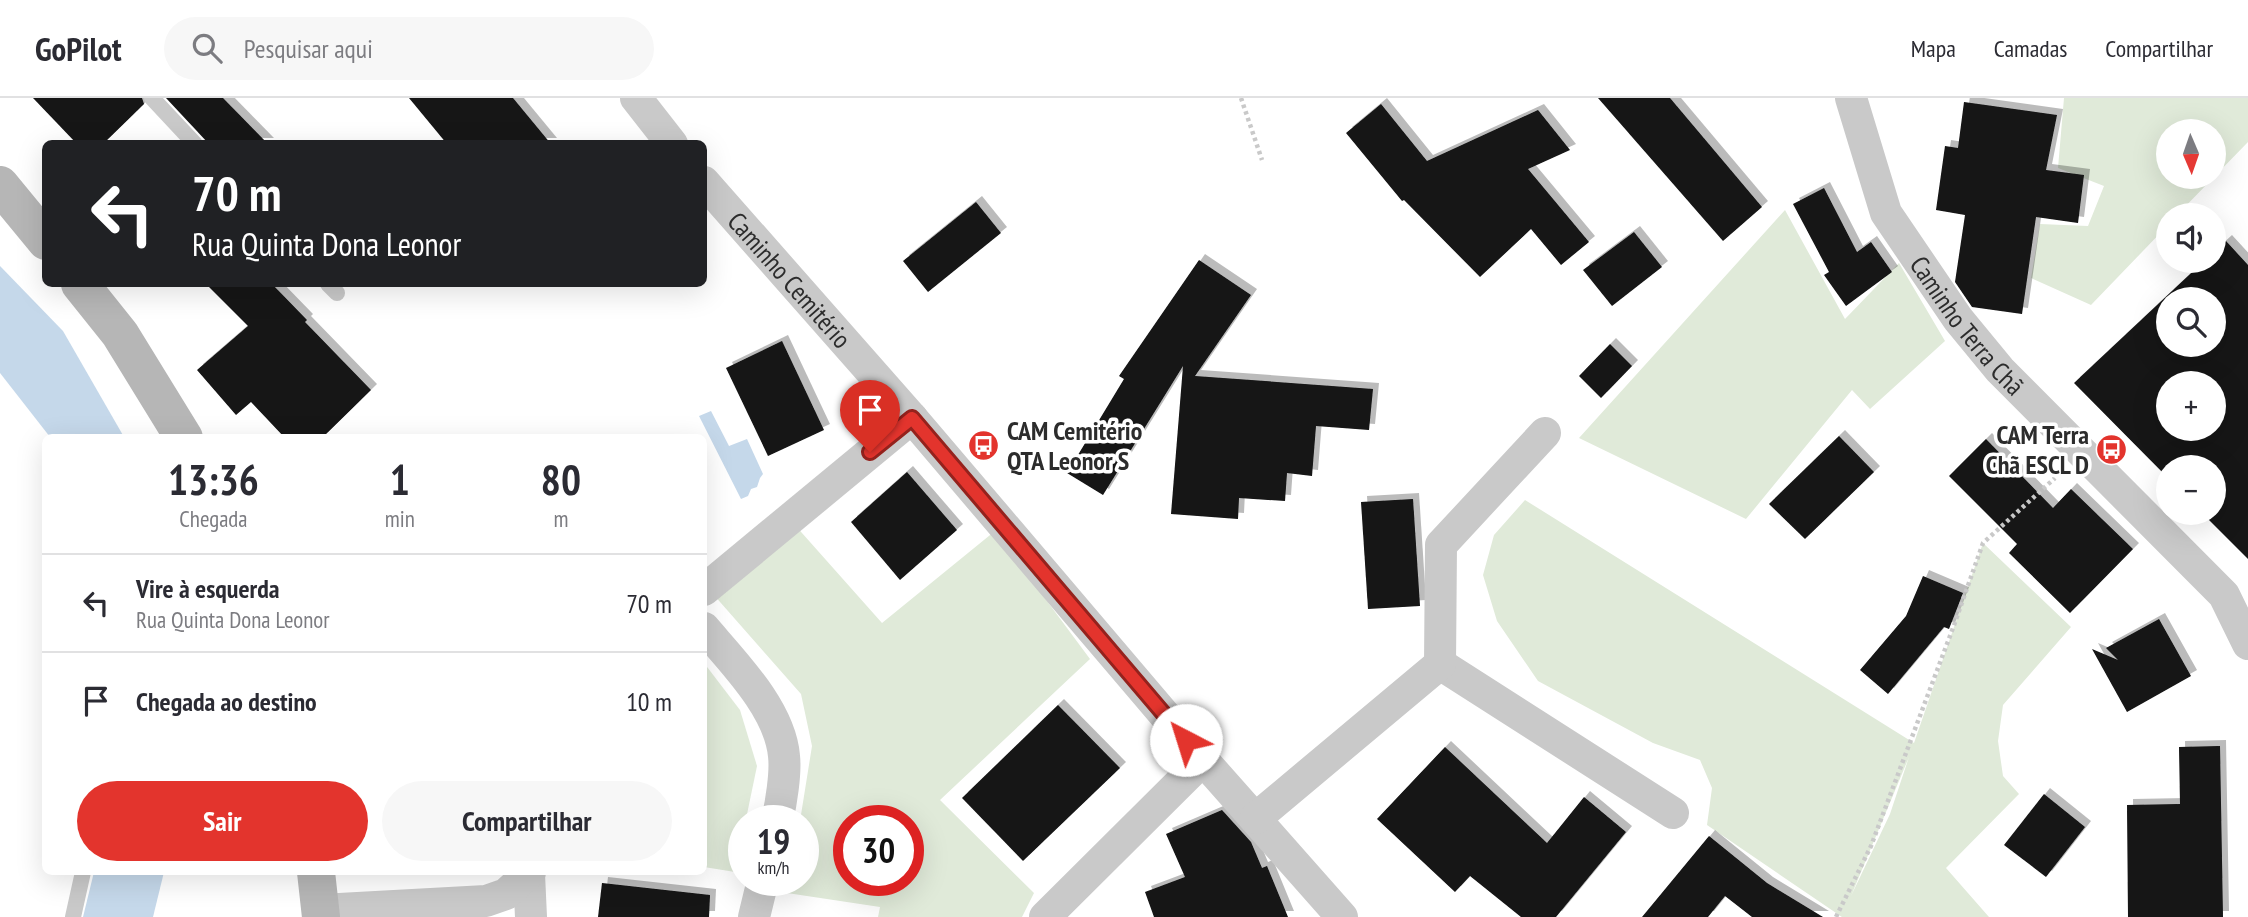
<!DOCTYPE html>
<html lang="pt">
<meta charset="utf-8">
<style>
body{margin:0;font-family:"PT Sans Narrow",sans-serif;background:#f7f7f7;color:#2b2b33;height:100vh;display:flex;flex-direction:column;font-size:26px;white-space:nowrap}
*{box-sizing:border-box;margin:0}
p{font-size:23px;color:#7c7c81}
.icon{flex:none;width:38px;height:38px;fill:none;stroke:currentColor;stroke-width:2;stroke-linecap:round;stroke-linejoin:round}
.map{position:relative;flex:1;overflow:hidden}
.drawer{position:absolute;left:42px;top:336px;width:665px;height:441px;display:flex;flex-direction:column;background:#fff;border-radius:10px;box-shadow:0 7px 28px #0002}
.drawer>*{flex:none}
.hud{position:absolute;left:42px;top:42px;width:665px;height:147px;border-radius:10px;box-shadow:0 7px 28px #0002;background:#202124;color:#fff;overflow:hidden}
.needle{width:46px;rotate:178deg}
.tools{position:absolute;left:2156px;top:21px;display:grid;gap:14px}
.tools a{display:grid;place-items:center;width:70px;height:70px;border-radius:50%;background:#fff;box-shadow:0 7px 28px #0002;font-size:35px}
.speed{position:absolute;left:728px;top:707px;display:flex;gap:14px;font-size:35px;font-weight:700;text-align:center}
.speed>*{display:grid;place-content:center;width:91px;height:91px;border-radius:50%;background:#fff;box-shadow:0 7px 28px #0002;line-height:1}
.speed small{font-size:18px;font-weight:400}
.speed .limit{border:10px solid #d22;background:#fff;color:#111}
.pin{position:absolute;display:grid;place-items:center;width:60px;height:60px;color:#fff;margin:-72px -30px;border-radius:50% 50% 50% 0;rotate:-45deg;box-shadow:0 0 7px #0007}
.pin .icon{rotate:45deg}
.me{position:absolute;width:77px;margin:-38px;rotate:320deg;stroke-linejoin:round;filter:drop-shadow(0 0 5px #0008)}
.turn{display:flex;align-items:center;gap:24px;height:147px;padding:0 35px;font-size:32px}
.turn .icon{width:91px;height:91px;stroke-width:2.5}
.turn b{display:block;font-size:49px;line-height:60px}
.eta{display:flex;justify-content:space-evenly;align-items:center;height:119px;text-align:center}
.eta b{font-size:42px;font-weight:600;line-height:49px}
.primary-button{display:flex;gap:14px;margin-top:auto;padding:14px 35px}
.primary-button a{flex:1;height:80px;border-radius:42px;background:#e3342d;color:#fff;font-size:28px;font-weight:600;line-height:80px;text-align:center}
.primary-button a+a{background:#f7f7f7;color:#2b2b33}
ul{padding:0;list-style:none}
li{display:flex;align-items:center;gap:21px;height:98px;padding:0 35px;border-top:2px solid #e1e1e2}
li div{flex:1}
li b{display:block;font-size:26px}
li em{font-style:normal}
header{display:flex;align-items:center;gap:42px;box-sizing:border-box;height:98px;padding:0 35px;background:#fff;border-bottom:2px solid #e1e1e2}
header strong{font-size:33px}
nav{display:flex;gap:38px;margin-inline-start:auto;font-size:24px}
.search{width:490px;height:63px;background:#f7f7f7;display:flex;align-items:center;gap:18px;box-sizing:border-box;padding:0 24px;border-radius:38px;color:#7c7c81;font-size:26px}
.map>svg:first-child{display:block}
.green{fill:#e0ead9;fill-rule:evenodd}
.water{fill:#c5d8ea}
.building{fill:#131313;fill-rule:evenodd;filter:url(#shadow)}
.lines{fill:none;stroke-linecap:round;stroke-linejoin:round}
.path{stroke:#c9c9c9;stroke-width:4.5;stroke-dasharray:3.5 3.5;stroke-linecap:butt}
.service{stroke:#c9c9c9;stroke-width:16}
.minor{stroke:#c9c9c9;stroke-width:32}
.secondary{stroke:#b6b6b6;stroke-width:38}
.route-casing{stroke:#94221d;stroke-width:18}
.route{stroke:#e3342d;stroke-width:12}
.labels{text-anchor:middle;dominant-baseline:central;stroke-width:7;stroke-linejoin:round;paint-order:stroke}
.street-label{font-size:26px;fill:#2c2c2c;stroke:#fff}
.poi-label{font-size:26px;font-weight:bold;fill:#2c2c2c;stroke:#fff;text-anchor:start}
</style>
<header>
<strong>GoPilot</strong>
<div class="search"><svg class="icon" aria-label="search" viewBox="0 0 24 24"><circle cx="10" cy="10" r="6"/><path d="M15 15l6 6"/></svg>Pesquisar aqui</div>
<nav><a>Mapa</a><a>Camadas</a><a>Compartilhar</a></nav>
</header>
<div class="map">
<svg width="2248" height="819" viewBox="0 0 2248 819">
<defs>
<filter id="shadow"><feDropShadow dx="6" dy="-6" stdDeviation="0" flood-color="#0004"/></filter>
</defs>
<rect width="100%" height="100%" fill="#fff"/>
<g class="green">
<path d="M2064,0H2248V44L2177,117H2168V127L2091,207L2031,180L2040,126L2088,128L2104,88L2058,70ZM2168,33H2214V79H2168Z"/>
<polygon points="1785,112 1845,221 1899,165 1945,243 1870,311 1852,292 1746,421 1579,340"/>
<path d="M1525,402L1914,645L1983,445L2071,529L2003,607L1998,643L2003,678L2019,696L1946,770L1989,819H1842L1707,727L1712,690L1700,662L1653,645L1538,583L1497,523L1483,477L1494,437ZM1909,659L1890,716L1851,798Z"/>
<path d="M794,426L882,525L995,433L1090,561L940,702L1034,795L1022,819H878L880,809L787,795L789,782H803V723H800L812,648L801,596L713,496ZM849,723H908V782H849Z"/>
<polygon points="704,565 740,612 757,668 735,774 704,769"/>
</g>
<g class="water">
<polygon points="0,168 63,233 124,339 50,339 0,275"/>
<polygon points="711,313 729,348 747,341 763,376 760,380 757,389 751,391 748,398 741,401 699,318"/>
<polygon points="94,774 164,774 153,819 83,819"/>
</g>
<g class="building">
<polygon points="33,0 142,0 144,6 103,46 77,46"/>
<polygon points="166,0 223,0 268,46 209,46"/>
<polygon points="409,0 513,0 551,46 447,46"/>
<polygon points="1598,0 1670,0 1762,109 1723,143"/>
<polygon points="1964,4 2057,17 2046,72 2084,77 2078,125 2036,119 2022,216 1972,209 1955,184 1965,117 1936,112 1945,48 1958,50"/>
<polygon points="1381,6 1427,63 1538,12 1570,52 1528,71 1589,144 1561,167 1531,131 1480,179 1404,102 1402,103 1346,35"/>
<polygon points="1824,90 1857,154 1871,144 1892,174 1846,208 1824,177 1829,174 1793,106"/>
<polygon points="976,104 1001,135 928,194 903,163"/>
<polygon points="1634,134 1662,169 1612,208 1583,172"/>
<path d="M2226,143L2248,167V461L2202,415H2214V369H2168V380L2074,285L2204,163H2214V154ZM2168,201H2214V247H2168ZM2168,285H2214V331H2168Z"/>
<polygon points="1199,162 1251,197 1195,278 1373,291 1369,332 1316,328 1312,378 1287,375 1285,403 1239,400 1238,421 1171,416 1183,268 1103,397 1067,375 1124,281 1119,278"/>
<polygon points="206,186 272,186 307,222 305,224 371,292 322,340 285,340 251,304 236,317 197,272 248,228"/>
<polygon points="782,243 824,332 768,358 726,270"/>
<polygon points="1610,246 1632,268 1601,300 1579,278"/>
<polygon points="1839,338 1874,374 1805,441 1769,406"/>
<polygon points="1986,341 2053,410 2071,391 2133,451 2070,515 2009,455 2017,446 1949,378"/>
<polygon points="907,374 957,432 900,482 851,424"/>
<polygon points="1413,401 1420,508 1368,511 1361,404"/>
<polygon points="1923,478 1963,495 1949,531 1944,529 1888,596 1860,572 1906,518"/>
<polygon points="2159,521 2191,578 2127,614 2092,551 2118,562 2106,550"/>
<polygon points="1058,607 1120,670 1023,763 962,700"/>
<polygon points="2220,648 2223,819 2128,819 2127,707 2180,706 2179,649"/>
<polygon points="1445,649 1547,745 1584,699 1626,734 1556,819 1521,819 1470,778 1455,794 1377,721"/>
<polygon points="2044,696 2085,729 2046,779 2004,747"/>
<polygon points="1222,712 1251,744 1262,770 1267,768 1288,819 1154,819 1145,794 1185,779 1166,736"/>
<polygon points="1709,738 1767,785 1823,819 1752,819 1725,798 1708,819 1642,819"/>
<polygon points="602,785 710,797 709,819 598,819"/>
</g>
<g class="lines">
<g class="path">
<polyline points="1241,0 1262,62"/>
<polyline points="1836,819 1871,748 1953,530 1983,445 2055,380"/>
</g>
<g class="service">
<polyline points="152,0 195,46"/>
<polyline points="328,186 337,195"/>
<polyline points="73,819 83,774"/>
</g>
<g class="minor">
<polyline points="636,0 672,46"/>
<path id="s1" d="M1851,0L1886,115L1958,221L2000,272L2224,497L2248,546"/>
<path id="s2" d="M704,84L912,320L1203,662L1342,819"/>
<polyline points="704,492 912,320"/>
<path d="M704,530C733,564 780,611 784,658C786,675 781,706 777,723"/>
<polyline points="1440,566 1673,715"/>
<polyline points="1256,720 1440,566 1441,447 1545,335"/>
<polyline points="529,776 531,819"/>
<polyline points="321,812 486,803 506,796 530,774"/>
<polyline points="754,819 763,782"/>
<polyline points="1045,819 1203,662"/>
</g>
<g class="secondary">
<polyline points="0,87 46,143"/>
<polyline points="80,186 120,236 184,340"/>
<polyline points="316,774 321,819"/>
</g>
</g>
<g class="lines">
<defs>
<polyline id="route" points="870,354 912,320 1186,642"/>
</defs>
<use href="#route" class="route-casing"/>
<use href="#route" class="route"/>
</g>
<defs>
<symbol id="bus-disc" viewBox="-11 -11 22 22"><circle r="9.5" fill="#e3342d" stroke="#fff"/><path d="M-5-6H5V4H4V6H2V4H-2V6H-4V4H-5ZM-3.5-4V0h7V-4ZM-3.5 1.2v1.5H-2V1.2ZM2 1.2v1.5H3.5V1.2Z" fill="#fff"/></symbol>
</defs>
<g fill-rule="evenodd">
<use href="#bus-disc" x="966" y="330" width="35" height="35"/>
<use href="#bus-disc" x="2094" y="334" width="35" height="35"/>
</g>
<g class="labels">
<g class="street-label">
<text stroke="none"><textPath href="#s2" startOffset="130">Caminho Cemitério</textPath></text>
<text stroke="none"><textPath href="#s1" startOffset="259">Caminho Terra Chã</textPath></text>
</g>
<g class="poi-label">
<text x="1007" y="332">CAM Cemitério<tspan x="1007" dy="30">QTA Leonor S</tspan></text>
<text x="2089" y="336" text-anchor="end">CAM Terra<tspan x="2089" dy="30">Chã ESCL D</tspan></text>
</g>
</g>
</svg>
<div class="tools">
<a><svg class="needle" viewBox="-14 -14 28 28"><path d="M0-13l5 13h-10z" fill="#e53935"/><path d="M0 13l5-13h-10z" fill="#7c7c81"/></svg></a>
<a><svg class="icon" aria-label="sound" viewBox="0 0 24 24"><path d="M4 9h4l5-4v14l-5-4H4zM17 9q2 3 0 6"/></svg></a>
<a><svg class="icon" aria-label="search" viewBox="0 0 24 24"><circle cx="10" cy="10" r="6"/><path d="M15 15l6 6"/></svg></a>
<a>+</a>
<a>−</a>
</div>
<div class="speed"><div>19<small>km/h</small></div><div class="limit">30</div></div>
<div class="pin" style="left:870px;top:354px;background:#d93025"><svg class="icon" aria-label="arrive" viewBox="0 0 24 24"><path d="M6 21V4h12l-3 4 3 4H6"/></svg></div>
<svg class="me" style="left:1186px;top:642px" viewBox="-20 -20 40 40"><circle r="19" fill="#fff"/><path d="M0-13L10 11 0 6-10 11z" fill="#e3342d"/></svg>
<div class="hud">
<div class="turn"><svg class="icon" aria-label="left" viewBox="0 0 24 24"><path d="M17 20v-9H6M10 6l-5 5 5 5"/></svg><div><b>70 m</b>Rua Quinta Dona Leonor</div></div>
</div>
<section class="drawer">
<div class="eta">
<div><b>13:36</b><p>Chegada</p></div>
<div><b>1</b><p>min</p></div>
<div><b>80</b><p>m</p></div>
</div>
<ul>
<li><svg class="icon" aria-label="left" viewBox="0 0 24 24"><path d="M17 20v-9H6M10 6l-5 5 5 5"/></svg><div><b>Vire à esquerda</b><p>Rua Quinta Dona Leonor</p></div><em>70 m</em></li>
<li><svg class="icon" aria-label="arrive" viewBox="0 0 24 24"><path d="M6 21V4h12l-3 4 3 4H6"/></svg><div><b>Chegada ao destino</b></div><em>10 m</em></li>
</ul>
<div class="primary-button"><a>Sair</a><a>Compartilhar</a></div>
</section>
</div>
